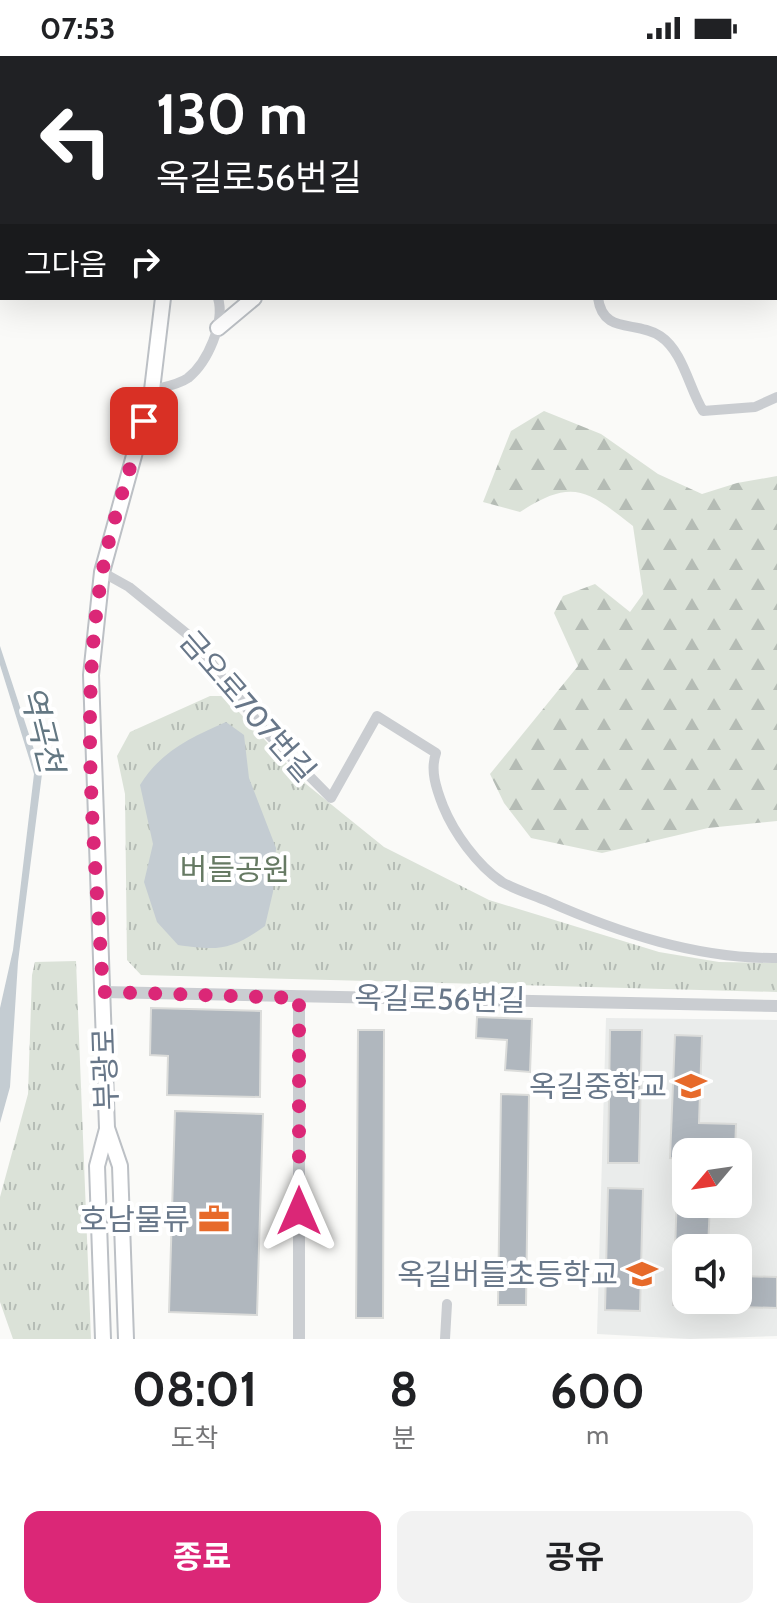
<!DOCTYPE html>
<html lang="ko">
<meta charset="utf-8">
<style>
body{margin:0;font-family:Cabin,"Noto Sans KR",sans-serif;background:#f2f2f2;color:#202124;height:100vh;display:flex;flex-direction:column;font-size:30px;white-space:nowrap}
*{box-sizing:border-box;margin:0}
p{font-size:26px;color:#757577}
.icon{flex:none;width:44px;height:44px;fill:none;stroke:currentColor;stroke-width:2;stroke-linecap:round;stroke-linejoin:round}
.map{position:relative;height:1283px;overflow:hidden}
.drawer{display:flex;flex-direction:column;background:#fff;flex:1}
.drawer>*{flex:none}
.top-card{position:absolute;left:0px;top:0px;width:778px;height:244px;box-shadow:0 8px 32px #0002;background:#202124;color:#fff;overflow:hidden}
.needle{width:52px;rotate:241deg}
.buttons{position:absolute;left:672px;top:1082px;display:grid;gap:16px}
.buttons a{display:grid;place-items:center;width:80px;height:80px;border-radius:16px;background:#fff;box-shadow:0 8px 32px #0002;font-size:40px}
.pin{position:absolute;display:grid;place-items:center;width:68px;height:68px;color:#fff;margin:-34px;border-radius:16px;box-shadow:0 4px 12px #0006}
.me{position:absolute;width:88px;margin:-44px;rotate:0deg;stroke-linejoin:round;filter:drop-shadow(0 0 6px #0008)}
.turn{display:flex;align-items:center;gap:28px;height:168px;padding:0 24px;font-size:36px}
.turn .icon{width:104px;height:104px;stroke-width:2.5}
.turn b{display:block;font-size:56px;line-height:68px}
.then{display:flex;align-items:center;height:76px;padding:0 24px;background:#0003;gap:16px;font-size:30px}
.eta{display:flex;justify-content:space-evenly;align-items:center;height:136px;text-align:center}
.eta b{font-size:48px;font-weight:700;line-height:56px}
.primary-button{display:flex;gap:16px;margin-top:auto;padding:16px 24px}
.primary-button a{flex:1;height:92px;border-radius:16px;background:#db2777;color:#fff;font-size:32px;font-weight:700;line-height:92px;text-align:center}
.primary-button a+a{background:#f2f2f2;color:#202124}
.status{display:flex;justify-content:space-between;align-items:center;height:56px;padding:0 40px;background:#fff;direction:ltr}
.status svg{height:22px;fill:currentColor}
.map>svg:first-child{display:block}
.built{fill:#eaeceb;fill-rule:evenodd}
.grass{fill:url(#grass-tufts)}
.forest{fill:url(#forest-firs)}
.water{fill:#c4ccd2}
.building{fill:#b0b7be;stroke:#dbdcda;stroke-width:2}
.lines{fill:none;stroke-linecap:round;stroke-linejoin:round}
.secondary-casing{stroke:#bcc0c5;stroke-width:18}
.minor{stroke:#cacdd1;stroke-width:10}
.tertiary{stroke:#cacdd1;stroke-width:12}
.secondary{stroke:#fff;stroke-width:14}
.route{stroke:#db2777;stroke-width:14;stroke-dasharray:0 25.2}
.labels{text-anchor:middle;dominant-baseline:central;stroke-width:8;stroke-linejoin:round;paint-order:stroke}
.street-label{font-size:30px;fill:#687789;stroke:#fff}
.park-label{font-size:30px;fill:#667a63;stroke:#fff}
.poi-label{font-size:30px;fill:#687789;stroke:#fff;text-anchor:end}
.water-label{font-size:32px;font-style:italic;fill:#647883;stroke:#fff}
</style>
<div class="status"><b>07:53</b><svg viewBox="0 0 49 12"><path d="M0 12V9h3v3zM5 12V6h3v6zM10 12V3h3v9zM15 12V0h3v12zM26 1h20v11H26zM47 4h2v5h-2z"/></svg></div>
<div class="map">
<svg width="777" height="1283" viewBox="0 0 777 1283">
<defs>
<pattern id="grass-tufts" width="24" height="20" patternUnits="userSpaceOnUse" patternTransform="scale(2)"><rect width="24" height="20" fill="#dbe2d8"/><path d="M3 7l-1-3M5 7V3M7 7l1-3M15 17l-1-3M17 17v-4M19 17l1-3" fill="none" stroke="#b5bcb5"/></pattern>
<pattern id="forest-firs" width="22" height="20" patternUnits="userSpaceOnUse" patternTransform="scale(2)"><rect width="22" height="20" fill="#dbe2d8"/><path d="M5 1l3.5 6h-7zM16 11l3.5 6h-7z" fill="#b5bcb5"/></pattern>
</defs>
<rect width="100%" height="100%" fill="#fafaf8"/>
<path class="built" d="M606,962L777,964V1280L690,1283L597,1278ZM686,1096H738V1148H686ZM686,1192H738V1244H686Z"/>
<g class="grass">
<polygon points="210,640 224,640 306,728 384,791 489,844 659,896 719,906 777,907 777,936 141,919 127,904 125,738 117,700 130,676"/>
<polygon points="76,905 91,1283 13,1283 0,1246 0,1141 28,1038 32,919 35,906"/>
</g>
<path class="forest" d="M544,355L601,378L658,418L702,438L737,427L777,420V765L708,772L602,797L531,782L504,747L490,718L578,610L554,557L563,540L595,528L630,556L643,538L633,470C587,434 573,422 520,456L483,446L511,375Z"/>
<g class="water">
<polygon points="0,590 42,718 18,906 10,1031 0,1067 0,952 13,894 34,718 0,609"/>
<path d="M226,666L244,679L249,722L276,792L273,836L265,870C231,894 219,895 178,889L157,866L144,826L153,788L140,729C161,695 190,682 226,666Z"/>
</g>
<g class="building">
<polygon points="151,952 261,955 260,1041 167,1039 168,1000 150,999"/>
<polygon points="477,961 532,963 530,1016 505,1014 507,984 476,982"/>
<polygon points="358,974 384,974 383,1262 356,1262"/>
<polygon points="610,974 642,974 639,1107 608,1107"/>
<polygon points="675,979 702,980 699,1067 736,1068 735,1096 686,1096 686,1103 670,1102"/>
<polygon points="501,1038 529,1039 526,1249 498,1249"/>
<polygon points="175,1055 263,1058 257,1259 169,1256"/>
<polygon points="608,1132 643,1133 640,1255 605,1254"/>
<polygon points="677,1138 686,1138 686,1148 710,1148 708,1192 686,1192 686,1249 673,1249"/>
<polygon points="738,1220 777,1221 777,1252 738,1251"/>
</g>
<g class="lines">
<defs>
<g id="secondary">
<polyline points="120,0 120,2"/>
<polyline points="776,191 777,190"/>
<polyline points="0,209 2,209"/>
<polyline points="218,272 254,242"/>
<polyline points="103,1283 97,1110 107,1073"/>
<polyline points="126,1283 120,1110 107,1072 91,619 102,516 152,334 163,242"/>
</g>
</defs>
<use href="#secondary" class="secondary-casing"/>
<g class="minor">
<polyline points="305,0 305,2"/>
<polyline points="593,0 594,2"/>
<path d="M598,242C603,279 636,264 660,280C683,295 689,332 703,355L755,351L777,341"/>
<path d="M152,334C164,331 178,329 188,322C208,306 225,266 218,242"/>
<path d="M102,516L129,531L192,582L263,673L331,742L377,660L436,697C430,714 436,732 443,750C454,777 477,809 502,826C516,834 533,839 547,845C619,877 698,903 777,902"/>
<polyline points="445,1283 447,1248"/>
</g>
<g class="tertiary">
<polyline points="103,936 777,950"/>
<polyline points="299,1283 299,942"/>
</g>
<use href="#secondary" class="secondary"/>
</g>
<g class="lines">
<path class="route" d="M144,365C130,415 111,466 102,518C78,655 96,798 103,936L299,942V1155"/>
</g>
<defs>
<symbol id="school-bare" viewBox="-9 -9 18 18"><path d="M0-5L7-2L0 1L-7-2ZM-4 1L0 2.5L4 1V4Q0 6-4 4Z" fill="#e76a2a" stroke="#fff" stroke-width="2.5" paint-order="stroke"/></symbol>
<symbol id="office-bare" viewBox="-9 -9 18 18"><path d="M-6-3h4V-5.5h4V-3h4V5H-6ZM-1-4.5V-3h2v-1.5ZM-6 0V1H6V0Z" fill="#e76a2a" stroke="#fff" stroke-width="2.5" paint-order="stroke"/></symbol>
</defs>
<g fill-rule="evenodd">
<use href="#school-bare" x="669" y="1008" width="44" height="44"/>
<use href="#office-bare" x="192" y="1141" width="44" height="44"/>
<use href="#school-bare" x="620" y="1196" width="44" height="44"/>
</g>
<g class="labels">
<g class="street-label">
<text transform="translate(248 650) rotate(49)">금오로707번길</text>
<text transform="translate(440 943) rotate(1)">옥길로56번길</text>
<text transform="translate(105 1013) rotate(-92)">부광로</text>
</g>
<g class="park-label">
<text x="235" y="813">버들공원</text>
</g>
<g class="poi-label">
<text x="667" y="1030">옥길중학교</text>
<text x="190" y="1163">호남물류</text>
<text x="618" y="1218">옥길버들초등학교</text>
</g>
<g class="water-label">
<text transform="translate(42 673) rotate(76)">역곡천</text>
</g>
</g>
</svg>
<div class="buttons">
<a><svg class="needle" viewBox="-14 -14 28 28"><path d="M0-13l5 13h-10z" fill="#e53935"/><path d="M0 13l5-13h-10z" fill="#757577"/></svg></a>
<a><svg class="icon" aria-label="sound" viewBox="0 0 24 24"><path d="M4 9h4l5-4v14l-5-4H4zM17 9q2 3 0 6"/></svg></a>
</div>
<div class="pin" style="left:144px;top:365px;background:#d93025"><svg class="icon" aria-label="arrive" viewBox="0 0 24 24"><path d="M6 21V4h12l-3 4 3 4H6"/></svg></div>
<svg class="me" style="left:299px;top:1155px" viewBox="-20 -20 40 40"><path d="M0-17L14 15 0 8-14 15z" fill="#db2777" stroke="#fff" stroke-width="4"/></svg>
<div class="top-card">
<div class="turn"><svg class="icon" aria-label="left" viewBox="0 0 24 24"><path d="M17 20v-9H6M10 6l-5 5 5 5"/></svg><div><b>130 m</b>옥길로56번길</div></div>
<div class="then">그다음<svg class="icon" aria-label="right" viewBox="0 0 24 24"><path d="M7 20v-9h11M14 6l5 5-5 5"/></svg></div>
</div>
</div>
<section class="drawer">
<div class="eta">
<div><b>08:01</b><p>도착</p></div>
<div><b>8</b><p>분</p></div>
<div><b>600</b><p>m</p></div>
</div>
<div class="primary-button"><a>종료</a><a>공유</a></div>
</section>
